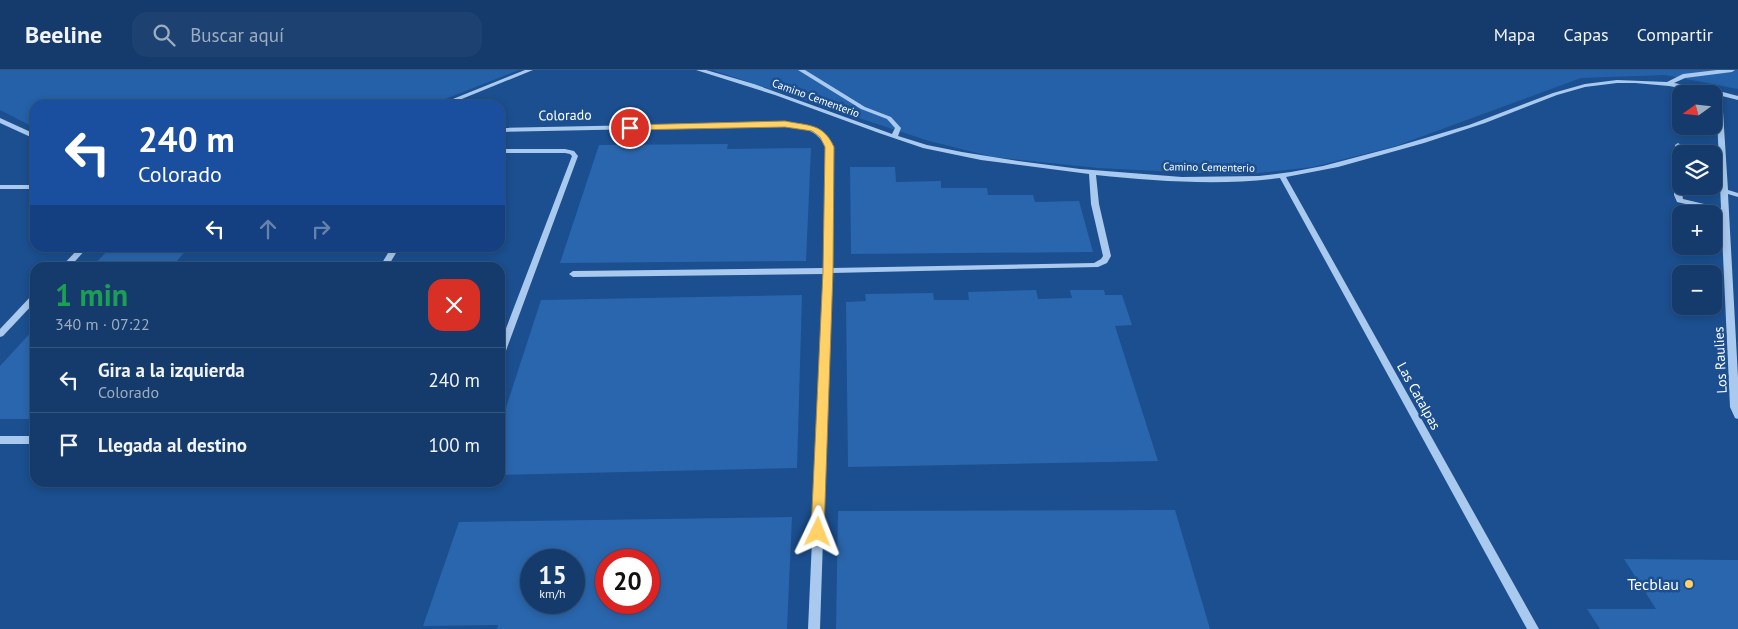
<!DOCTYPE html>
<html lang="es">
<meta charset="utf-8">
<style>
body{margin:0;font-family:"PT Sans",sans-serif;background:#1d4271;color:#f1f3f6;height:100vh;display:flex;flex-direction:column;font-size:19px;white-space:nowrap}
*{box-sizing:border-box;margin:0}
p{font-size:16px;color:#9dadc1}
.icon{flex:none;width:28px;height:28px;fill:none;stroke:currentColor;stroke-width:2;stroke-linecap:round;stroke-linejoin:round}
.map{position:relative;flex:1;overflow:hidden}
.sheet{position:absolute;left:30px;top:192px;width:475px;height:225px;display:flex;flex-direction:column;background:#143b6b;border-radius:15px;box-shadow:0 2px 8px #0003,0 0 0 1px #33557e}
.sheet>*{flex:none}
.hud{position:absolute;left:30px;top:30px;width:475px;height:152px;border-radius:15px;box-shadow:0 2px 8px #0003,0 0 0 1px #33557e;background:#1a4fa0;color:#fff;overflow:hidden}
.needle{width:32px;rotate:255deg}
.buttons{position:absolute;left:1672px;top:15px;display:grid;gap:10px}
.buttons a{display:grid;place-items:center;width:50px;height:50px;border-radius:10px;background:#143b6b;box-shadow:0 2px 8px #0003,0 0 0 1px #33557e;font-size:25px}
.speed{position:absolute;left:520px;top:479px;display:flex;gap:10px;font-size:25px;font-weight:700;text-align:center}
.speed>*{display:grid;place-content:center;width:65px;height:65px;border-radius:50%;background:#143b6b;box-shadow:0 2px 8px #0003,0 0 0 1px #33557e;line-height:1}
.speed small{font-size:12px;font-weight:400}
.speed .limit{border:8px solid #d22;background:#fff;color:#111}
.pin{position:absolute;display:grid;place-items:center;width:42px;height:42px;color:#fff;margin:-21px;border:2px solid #fff;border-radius:50%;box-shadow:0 1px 5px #0007}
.me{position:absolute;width:55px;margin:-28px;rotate:2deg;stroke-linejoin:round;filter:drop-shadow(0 0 4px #0008)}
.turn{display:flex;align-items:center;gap:18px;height:105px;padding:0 25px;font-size:22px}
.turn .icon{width:65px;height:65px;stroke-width:2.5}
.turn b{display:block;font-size:35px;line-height:42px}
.lanes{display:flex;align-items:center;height:48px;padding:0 25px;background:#0003;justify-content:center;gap:25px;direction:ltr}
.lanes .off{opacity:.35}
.round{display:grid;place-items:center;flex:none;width:52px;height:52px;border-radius:15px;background:#1d4271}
.overview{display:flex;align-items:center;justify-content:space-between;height:85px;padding:0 25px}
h1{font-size:30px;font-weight:700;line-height:38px;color:#1e9e55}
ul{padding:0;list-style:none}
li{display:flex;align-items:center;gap:15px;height:65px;padding:0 25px;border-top:1px solid #33557e}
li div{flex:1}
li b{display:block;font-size:19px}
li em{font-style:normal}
header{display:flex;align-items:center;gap:30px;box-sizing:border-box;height:70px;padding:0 25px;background:#143b6b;border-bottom:1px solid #33557e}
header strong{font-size:24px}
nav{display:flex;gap:28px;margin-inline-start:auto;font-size:18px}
.search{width:350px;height:45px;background:#1d4271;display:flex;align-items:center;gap:12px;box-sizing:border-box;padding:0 18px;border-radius:15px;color:#9dadc1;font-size:19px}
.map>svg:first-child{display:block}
.green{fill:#2461a8}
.building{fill:#2a66ad;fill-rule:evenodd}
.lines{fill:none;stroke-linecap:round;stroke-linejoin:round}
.minor{fill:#a9c9ee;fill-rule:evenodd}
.route{fill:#ffd166;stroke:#a68842}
.poi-dot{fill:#ffd166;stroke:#1b4f8f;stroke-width:2}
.labels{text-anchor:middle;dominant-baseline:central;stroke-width:5;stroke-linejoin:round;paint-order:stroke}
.far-street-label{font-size:11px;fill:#fff;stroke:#1b4f8f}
.street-label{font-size:14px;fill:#fff;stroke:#1b4f8f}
.near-poi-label{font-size:16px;fill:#fff;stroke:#1b4f8f;text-anchor:end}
</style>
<header>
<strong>Beeline</strong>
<div class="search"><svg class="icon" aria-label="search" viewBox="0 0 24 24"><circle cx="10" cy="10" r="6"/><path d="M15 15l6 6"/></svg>Buscar aquí</div>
<nav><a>Mapa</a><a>Capas</a><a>Compartir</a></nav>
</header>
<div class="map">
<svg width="1738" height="559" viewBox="0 0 1738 559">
<rect width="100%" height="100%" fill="#1b4f8f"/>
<g class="green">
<polygon points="0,0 519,0 430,35 35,35 35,58 0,40"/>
<polygon points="712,0 1738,0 1738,19 1665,5 1581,8 1396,76 1313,97 1239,105 1098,98 993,87 929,71"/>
</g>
<g class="building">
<polygon points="728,74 727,79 811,78 806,191 560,193 599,75"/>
<polygon points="850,97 895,97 896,112 941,111 941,118 987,118 988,125 1033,125 1035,132 1079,131 1093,182 851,184"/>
<polygon points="110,178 188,178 171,198 91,198"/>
<polygon points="1036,220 1038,229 1072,228 1070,220 1104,220 1105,225 1122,225 1132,255 1115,256 1158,391 848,397 846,232 866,231 865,224 933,223 934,230 969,230 968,222"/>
<polygon points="802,225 797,398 500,405 500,356 541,230"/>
<polygon points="35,258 35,349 0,349 0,296"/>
<polygon points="1175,440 1210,559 836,559 838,441"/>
<path d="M792,447L787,559H497L498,555L423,556L459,452ZM531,490H574V532H531ZM606,490H649V532H606Z"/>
<polygon points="1624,489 1738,490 1738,559 1600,559 1587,539 1656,539"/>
</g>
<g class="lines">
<g class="minor">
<polygon points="525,0 533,0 447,35 438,35"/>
<path d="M696,0H706L754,14L892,64L895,58L887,49L861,39L798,0H805L865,37L891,47L901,58L898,66L927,75L962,82L1018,91L1080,99L1182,107L1259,106L1291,102L1323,96L1395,77L1469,55L1553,23L1585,14L1617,10L1667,12L1683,4L1717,0H1735L1732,2L1685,8L1674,13L1719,21L1738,26V30L1722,26L1728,120L1738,123V127L1728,124L1738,307V349L1735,348L1730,337L1721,142L1677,132L1674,125L1675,75L1678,73L1681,75V116L1683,129L1721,138L1716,25L1714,24L1669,16L1635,13H1617L1585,17L1557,25L1485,53L1424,73L1338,97L1286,107L1539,559H1527L1280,108C1219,116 1156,111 1096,105L1099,134L1111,186L1107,193L1098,197L832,203L820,559H808L824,204L573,207L569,204L573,201L824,198L826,77C815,58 804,59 785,56L500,62V58L785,52C808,56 820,55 832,77V198L1094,193L1101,189L1103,186L1091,134L1089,104L981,90L923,78L879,63L775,25Z"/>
<polygon points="0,48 35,64 35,69 0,53"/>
<polygon points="500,79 565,79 574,81 578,86 504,286 500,289 500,274 572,86 570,84 565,83 500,83"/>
<rect x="0" y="115" width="35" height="4"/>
<polygon points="79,178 87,178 69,198 60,198"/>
<polygon points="391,178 399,178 387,198 379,198"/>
<polygon points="35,224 35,232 3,266 0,267 0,259 32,225"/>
<rect x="0" y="366" width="35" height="8"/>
</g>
</g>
<path class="route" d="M785,51C809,56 823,53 834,77L833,201L824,462L822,466L818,467L813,466L811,462L823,201L825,77L820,67L812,61L785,57L630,60L625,58L630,55Z"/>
<circle class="poi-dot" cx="1689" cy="514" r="5"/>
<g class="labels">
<g class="far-street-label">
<text transform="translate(816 28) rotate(20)">Camino Cementerio</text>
<text transform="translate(1209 97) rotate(1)">Camino Cementerio</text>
</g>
<g class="street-label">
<text transform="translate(565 45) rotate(-1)">Colorado</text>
<text transform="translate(1720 290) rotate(-93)">Los Raulies</text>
<text transform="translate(1419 326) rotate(61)">Las Catalpas</text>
</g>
<g class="near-poi-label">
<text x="1679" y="514">Tecblau</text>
</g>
</g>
</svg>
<div class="buttons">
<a><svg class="needle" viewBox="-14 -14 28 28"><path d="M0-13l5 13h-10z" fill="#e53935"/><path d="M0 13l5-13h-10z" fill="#9dadc1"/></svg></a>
<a><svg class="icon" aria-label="layers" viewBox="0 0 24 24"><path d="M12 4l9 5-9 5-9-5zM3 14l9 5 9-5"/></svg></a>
<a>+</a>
<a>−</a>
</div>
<div class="speed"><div>15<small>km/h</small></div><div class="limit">20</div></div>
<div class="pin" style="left:630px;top:58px;background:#d93025"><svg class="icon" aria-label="arrive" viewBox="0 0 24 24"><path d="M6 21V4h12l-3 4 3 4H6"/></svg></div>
<svg class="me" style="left:818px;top:462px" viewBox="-20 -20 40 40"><path d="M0-17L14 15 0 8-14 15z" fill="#ffd166" stroke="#fff" stroke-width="4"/></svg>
<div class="hud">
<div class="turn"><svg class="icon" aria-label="left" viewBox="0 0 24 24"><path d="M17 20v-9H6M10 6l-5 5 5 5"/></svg><div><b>240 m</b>Colorado</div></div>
<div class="lanes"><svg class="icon" aria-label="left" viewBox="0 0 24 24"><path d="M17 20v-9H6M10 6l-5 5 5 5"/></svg><svg class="icon off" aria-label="ahead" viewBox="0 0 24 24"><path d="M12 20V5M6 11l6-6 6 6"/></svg><svg class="icon off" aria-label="right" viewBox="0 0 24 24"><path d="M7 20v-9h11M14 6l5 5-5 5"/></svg></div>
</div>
<section class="sheet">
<div class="overview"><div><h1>1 min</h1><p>340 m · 07:22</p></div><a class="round" style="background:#d93025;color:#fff"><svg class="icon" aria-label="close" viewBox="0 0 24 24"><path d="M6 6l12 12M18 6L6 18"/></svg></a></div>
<ul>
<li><svg class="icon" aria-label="left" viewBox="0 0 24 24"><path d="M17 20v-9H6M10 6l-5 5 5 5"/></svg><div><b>Gira a la izquierda</b><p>Colorado</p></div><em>240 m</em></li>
<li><svg class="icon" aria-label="arrive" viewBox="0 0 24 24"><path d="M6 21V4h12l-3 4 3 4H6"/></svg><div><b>Llegada al destino</b></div><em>100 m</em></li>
</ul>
</section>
</div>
